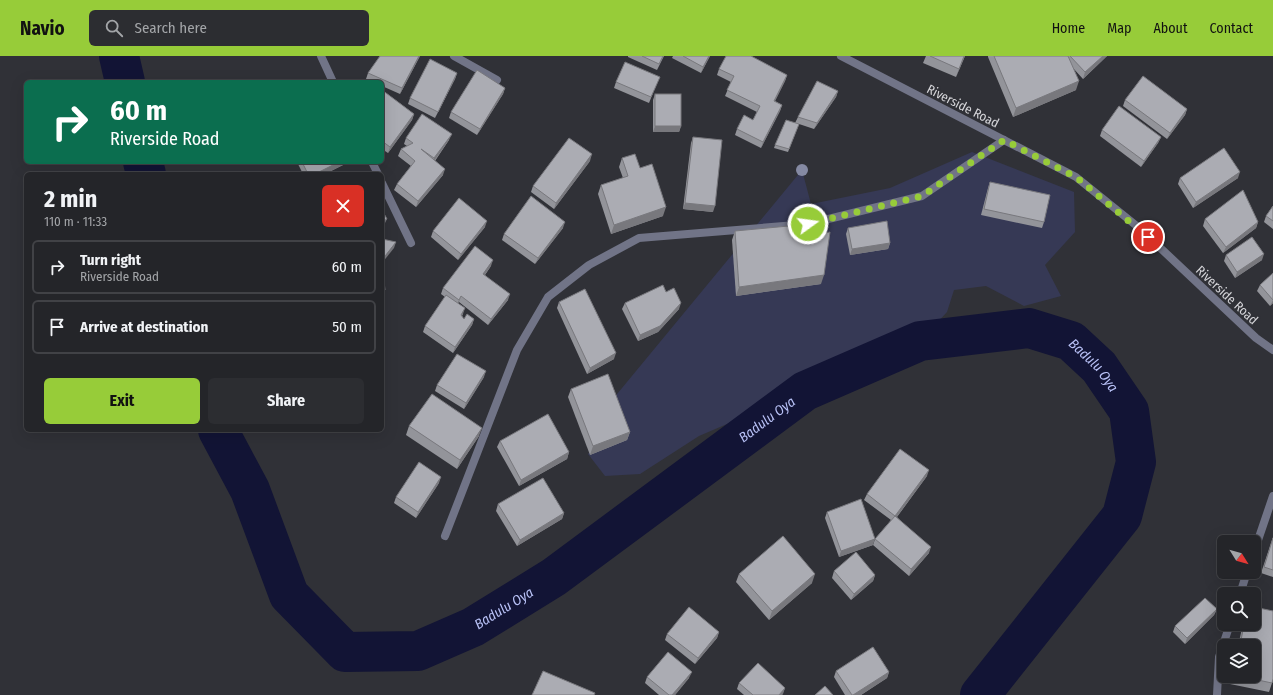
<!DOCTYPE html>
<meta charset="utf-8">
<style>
body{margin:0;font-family:"Fira Sans Condensed",sans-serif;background:#2c2d31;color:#f1f3f6;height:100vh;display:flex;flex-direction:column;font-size:15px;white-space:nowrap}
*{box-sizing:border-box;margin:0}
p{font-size:13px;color:#a3a5a8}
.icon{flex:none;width:22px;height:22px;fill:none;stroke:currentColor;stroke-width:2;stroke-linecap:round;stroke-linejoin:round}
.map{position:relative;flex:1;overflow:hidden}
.panel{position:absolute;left:24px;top:116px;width:360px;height:260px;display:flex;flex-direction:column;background:#242529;border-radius:6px;box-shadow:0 4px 16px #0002,0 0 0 1px #414246}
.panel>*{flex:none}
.guide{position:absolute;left:24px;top:24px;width:360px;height:84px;border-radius:6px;box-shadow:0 4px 16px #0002,0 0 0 1px #414246;background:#0b6e4f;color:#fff;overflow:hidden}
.needle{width:26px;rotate:127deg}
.controls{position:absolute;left:1217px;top:479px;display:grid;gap:8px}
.controls a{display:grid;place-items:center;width:44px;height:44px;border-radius:6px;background:#242529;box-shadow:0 4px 16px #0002,0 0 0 1px #414246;font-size:20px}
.pin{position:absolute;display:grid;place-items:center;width:34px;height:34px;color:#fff;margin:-17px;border:2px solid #fff;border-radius:50%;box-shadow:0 1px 4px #0007}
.me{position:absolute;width:44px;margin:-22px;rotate:76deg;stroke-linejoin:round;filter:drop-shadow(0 0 3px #0008)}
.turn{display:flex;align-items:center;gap:14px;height:84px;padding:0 20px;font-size:18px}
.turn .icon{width:52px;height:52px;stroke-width:2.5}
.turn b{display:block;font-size:28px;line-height:34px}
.round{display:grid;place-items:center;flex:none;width:42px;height:42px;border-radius:6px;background:#2c2d31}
.head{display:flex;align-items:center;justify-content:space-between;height:68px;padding:0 20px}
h1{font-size:24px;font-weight:700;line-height:30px}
.action{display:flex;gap:8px;margin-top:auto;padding:8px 20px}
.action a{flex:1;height:46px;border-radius:6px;background:#97cc39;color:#111;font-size:16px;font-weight:700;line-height:46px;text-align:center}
.action a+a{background:#2c2d31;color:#f1f3f6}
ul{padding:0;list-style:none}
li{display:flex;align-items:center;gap:12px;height:54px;margin:0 8px 6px;padding:0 12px;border:2px solid #414246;border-radius:6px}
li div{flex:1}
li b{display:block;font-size:15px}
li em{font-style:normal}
header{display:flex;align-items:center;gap:24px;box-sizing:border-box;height:56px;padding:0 20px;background:#97cc39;color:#111}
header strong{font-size:19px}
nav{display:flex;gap:22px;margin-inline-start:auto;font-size:14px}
.search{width:280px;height:36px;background:#2c2d31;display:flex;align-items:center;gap:10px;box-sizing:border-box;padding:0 14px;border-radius:6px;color:#a3a5a8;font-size:15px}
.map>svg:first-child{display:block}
.green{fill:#363955}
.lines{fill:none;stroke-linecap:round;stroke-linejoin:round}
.river{stroke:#121435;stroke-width:40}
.service{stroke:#717487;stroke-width:8}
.tertiary{stroke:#717487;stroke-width:8}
.tree{fill:#858aa3}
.wall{fill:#93949a}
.shaded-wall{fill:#78787d}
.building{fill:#abacb3;stroke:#78787d}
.route{stroke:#97cc39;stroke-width:7;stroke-dasharray:0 12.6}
.labels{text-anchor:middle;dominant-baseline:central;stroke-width:4;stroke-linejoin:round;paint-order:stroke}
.street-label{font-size:13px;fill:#d6d6da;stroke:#303137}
.water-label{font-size:14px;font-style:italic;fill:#b8c1f6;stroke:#303137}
</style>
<header>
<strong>Navio</strong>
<div class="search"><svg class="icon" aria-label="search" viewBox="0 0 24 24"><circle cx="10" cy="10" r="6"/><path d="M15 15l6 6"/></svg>Search here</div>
<nav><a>Home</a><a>Map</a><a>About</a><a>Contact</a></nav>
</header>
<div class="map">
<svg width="1273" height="639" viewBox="0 0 1273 639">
<rect width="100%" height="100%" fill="#303137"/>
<polygon class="green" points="972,96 1074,136 1075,176 1045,209 1061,240 1024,250 986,230 954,234 947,256 920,285 901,274 880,291 797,319 741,362 699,380 640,418 605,420 588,398 615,362 608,349 802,114 811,148 890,132"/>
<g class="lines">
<g class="river">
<polyline points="119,0 125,26"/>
<polyline points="143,106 146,118"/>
<path id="s1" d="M218,374L250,434L289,539L345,596L418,595L473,571L554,521L805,335L920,285L1029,272L1071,285L1099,311L1129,355L1136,406L1122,460L980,639"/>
</g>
<g class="service">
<polyline points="321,0 333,26"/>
<polyline points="454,0 497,24"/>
<polyline points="372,106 378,118"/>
<polyline points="382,127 411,187"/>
<polyline points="445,480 517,294 548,241 589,209 639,182 808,168 922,140 1004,84"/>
</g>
<g class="tertiary">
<polyline points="841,0 1076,121 1138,171 1256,282 1273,294"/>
<polyline points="1254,496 1273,440"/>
<polyline points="1240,538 1247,516"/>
<polyline points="1217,639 1219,601 1230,568"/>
</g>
</g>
<circle class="tree" cx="802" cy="114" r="6"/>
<g class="wall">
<polygon points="420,0 400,38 382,30 382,26 373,26 366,23 368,17"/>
<polygon points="628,0 664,0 657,14 628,1"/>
<polygon points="673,0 710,0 701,17 672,2"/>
<polygon points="926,0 965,0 956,21 923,7"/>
<polygon points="988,0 1107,0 1083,23 1073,12 1076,34 1013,61 988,1"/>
<polygon points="719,13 787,19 785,25 775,45 782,49 780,55 761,92 735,79 737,73 753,64 757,56 725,40 731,26 717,19"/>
<polygon points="457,17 455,23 435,62 408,48 410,42"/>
<polygon points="616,26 657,27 649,47 614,32"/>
<polygon points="505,32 503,38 477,79 449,62 451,56"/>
<polygon points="382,34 414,58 412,64 388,97 382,93"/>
<polygon points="838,35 836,41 814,73 799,68 788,96 774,92 775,89 795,67 798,61"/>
<polygon points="655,38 681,70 679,76 653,76 653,44"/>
<polygon points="1125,44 1187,53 1185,59 1167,83 1123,50"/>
<polygon points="1102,74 1161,81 1158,87 1141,111 1100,80"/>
<polygon points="693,81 713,156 683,153 691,87"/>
<polygon points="406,82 449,84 435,105 443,119 416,151 394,134 397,128 411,110 398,100 401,93 407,90 404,88"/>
<polygon points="622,102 640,112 663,160 611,178 598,138 601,129 623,122 619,111"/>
<polygon points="590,105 554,153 531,136 533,130"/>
<polygon points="297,106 349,106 325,118 303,118"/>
<polygon points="1180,122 1238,122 1193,152 1178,128"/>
<polygon points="990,126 1044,166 1042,172 981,159 988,132"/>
<polygon points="1273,150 1273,173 1264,166 1266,160"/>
<polygon points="1205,163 1258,166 1256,172 1223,197 1203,170"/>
<polygon points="485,171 458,204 431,181 433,175"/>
<polygon points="563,172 535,208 502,184 504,178"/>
<polygon points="848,172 890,187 888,193 850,199 846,178"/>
<polygon points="735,175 819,178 821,228 736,240 732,184"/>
<polygon points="1226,199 1262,204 1235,222 1224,205"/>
<polygon points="491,210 485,219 508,244 488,269 459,246 458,247 463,258 462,260 464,263 474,263 472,269 453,297 423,276 425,270 445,241 441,238 443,232"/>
<polygon points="1273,217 1273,247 1270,250 1257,235 1260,229"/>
<polygon points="666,236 679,253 658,276 638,285 622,253 625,247"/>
<polygon points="559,246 614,303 587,318 557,252"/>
<polygon points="484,321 464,353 435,335 437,329"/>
<polygon points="571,333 630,376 627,384 590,399 568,341"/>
<polygon points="409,370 479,380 457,413 406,379"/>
<polygon points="500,385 569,396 567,403 519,430 497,391"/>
<polygon points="927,420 897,461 929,497 909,520 873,489 875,483 891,464 864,444 867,438"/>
<polygon points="439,427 416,462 394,447 396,441"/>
<polygon points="498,448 564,457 562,463 517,490 496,455"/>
<polygon points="827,456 873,489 839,501 825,462"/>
<polygon points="1273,481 1273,521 1261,517"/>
<polygon points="834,515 875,519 873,525 851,544 832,522"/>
<polygon points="739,518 812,527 769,564 736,526"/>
<polygon points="1217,553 1214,559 1185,588 1173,576 1175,570"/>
<polygon points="1243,568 1254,568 1272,627 1269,636 1230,628 1232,620 1254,620 1254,590 1238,590"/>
<polygon points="719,576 717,582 695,608 665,584 667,578"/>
<polygon points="836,615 889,616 887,622 861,639 845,639 834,621"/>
<polygon points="647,621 689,622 675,639 659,639 645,627"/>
<polygon points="739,627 785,632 782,639 744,639 737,633"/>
</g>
<g class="shaded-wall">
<polygon points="419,0 420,0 400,38 402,32"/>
<polygon points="709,0 710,0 701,17 703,11"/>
<polygon points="964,0 965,0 956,21 959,13"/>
<polygon points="1103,0 1107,0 1083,23 1085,16"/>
<polygon points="457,17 455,23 435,62 438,56"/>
<polygon points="787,19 785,25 772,51 774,45"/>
<polygon points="1079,25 1076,34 1013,61 1016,52"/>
<polygon points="505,32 503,38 477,79 480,73"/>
<polygon points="838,35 836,41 814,73 817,67"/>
<polygon points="782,49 780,55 761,92 763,86"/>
<polygon points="1187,53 1185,59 1167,83 1170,77"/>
<polygon points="414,58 412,64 388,97 390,91"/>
<polygon points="655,70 681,70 679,76 653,76"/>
<polygon points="452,78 449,84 432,108 434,102"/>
<polygon points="1161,81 1158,87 1141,111 1144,105"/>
<polygon points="592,98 590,105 554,153 556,147"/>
<polygon points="339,106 349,106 325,118 315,118"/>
<polygon points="445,113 443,119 416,151 418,145"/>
<polygon points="1240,116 1238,122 1193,152 1196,146"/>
<polygon points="685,147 715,150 713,156 683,153"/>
<polygon points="666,151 663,160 611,178 614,169"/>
<polygon points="387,163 384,169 382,171 382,166"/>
<polygon points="487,165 485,171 458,204 461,198"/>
<polygon points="565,166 563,172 535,208 538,202"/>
<polygon points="1258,166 1256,172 1223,197 1226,191"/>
<polygon points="396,186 394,192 382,207 382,204"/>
<polygon points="890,187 888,193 850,199 852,193"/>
<polygon points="1264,198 1262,204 1235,222 1237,216"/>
<polygon points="493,204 491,210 481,224 483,218"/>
<polygon points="824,219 821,228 736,240 739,231"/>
<polygon points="385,234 383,240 382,240 382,235"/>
<polygon points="510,238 508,244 488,269 491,263"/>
<polygon points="461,240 459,246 456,250"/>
<polygon points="1273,243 1273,247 1270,250 1273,244"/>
<polygon points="681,247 679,253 658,276 638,285 640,279"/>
<polygon points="465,252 463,258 459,265 461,259"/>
<polygon points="474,263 472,269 453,297 455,291"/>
<polygon points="616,297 614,303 587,318 590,312"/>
<polygon points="486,315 484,321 464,353 466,347"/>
<polygon points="482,372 479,380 457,413 460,404"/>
<polygon points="630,376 627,384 590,399 593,390"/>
<polygon points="569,396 567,403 519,430 521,424"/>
<polygon points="929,414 927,420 893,466 895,460"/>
<polygon points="441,421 439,427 416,462 418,456"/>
<polygon points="564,457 562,463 517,490 520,484"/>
<polygon points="875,483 873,489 839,501 841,495"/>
<polygon points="931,491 929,497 909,520 911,513"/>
<polygon points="815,518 812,527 769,564 772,555"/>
<polygon points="875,519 873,525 851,544 854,538"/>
<polygon points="1217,553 1214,559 1185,588 1187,582"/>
<polygon points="719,576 717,582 695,608 698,602"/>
<polygon points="692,616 689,622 675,639 672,639"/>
<polygon points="889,616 887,622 861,639 853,639"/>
<polygon points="785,632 783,638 782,639 779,639"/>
</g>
<g class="building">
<polygon points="380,0 419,0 402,32 368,17"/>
<polygon points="642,0 663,0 659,8"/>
<polygon points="683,0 709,0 703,11"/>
<polygon points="726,0 751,0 787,19 774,45 782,49 763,86 737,73 744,59 753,64 760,50 727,34 734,20 719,13"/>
<polygon points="930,0 964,0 959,13"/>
<polygon points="994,0 1068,0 1079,25 1016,52"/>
<polygon points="1070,0 1103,0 1085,16"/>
<polygon points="430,3 457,17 438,56 410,42"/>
<polygon points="625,6 660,21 651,41 616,26"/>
<polygon points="477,14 505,32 480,73 451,56"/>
<polygon points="1143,20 1187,53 1170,77 1125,44"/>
<polygon points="817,25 838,35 817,67 798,61"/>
<polygon points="382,34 414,58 390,91 382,85"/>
<rect x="655" y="38" width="26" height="32"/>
<polygon points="1119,50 1161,81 1144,105 1102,74"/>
<polygon points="422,58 452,78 434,102 421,93 445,113 418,145 397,128 415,105 401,93 413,87 406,82"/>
<polygon points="786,64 799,68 789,93 775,89"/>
<polygon points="693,81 722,84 715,150 685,147"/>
<polygon points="569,82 592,98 556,147 533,130"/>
<polygon points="1224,92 1240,116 1196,146 1180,122"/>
<polygon points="635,98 640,112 652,108 666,151 614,169 601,129 628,120 622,102"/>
<polygon points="302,106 339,106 315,118 308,118"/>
<polygon points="990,126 1050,139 1044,166 984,153"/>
<polygon points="1243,134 1258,166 1226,191 1205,163"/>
<polygon points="531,140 565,166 538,202 504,178"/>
<polygon points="459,142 487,165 461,198 433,175"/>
<polygon points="1273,150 1273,165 1266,160"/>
<polygon points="382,154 387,163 382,166"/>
<polygon points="887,165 890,187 852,193 848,172"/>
<polygon points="821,167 819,178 830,176 824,219 739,231 735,175"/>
<polygon points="1252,181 1264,198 1237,216 1226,199"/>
<polygon points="382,183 396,186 382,204"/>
<polygon points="475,190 493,204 483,218 510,238 491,263 461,240 459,244 443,232"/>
<polygon points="382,208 385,234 382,235"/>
<polygon points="1273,217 1273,244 1260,229"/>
<polygon points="663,229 666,236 674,232 681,247 660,270 640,279 625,247"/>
<polygon points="585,233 616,297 590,312 559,246"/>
<polygon points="446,239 465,252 461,259 464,263 467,258 474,263 455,291 425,270"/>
<polygon points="457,298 486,315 466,347 437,329"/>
<polygon points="608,318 630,376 593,390 571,333"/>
<polygon points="432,338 482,372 460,404 409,370"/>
<polygon points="548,358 569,396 521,424 500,385"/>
<polygon points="900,393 929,414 895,460 867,438"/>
<polygon points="419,406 441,421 418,456 396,441"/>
<polygon points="543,422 564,457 520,484 498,448"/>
<polygon points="861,443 875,483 841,495 827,456"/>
<polygon points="895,460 931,491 911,513 875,483"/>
<polygon points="783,480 815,518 772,555 739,518"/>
<polygon points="1273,482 1273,514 1264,511"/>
<polygon points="856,496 875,519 854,538 834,515"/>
<polygon points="1205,542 1217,553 1187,582 1175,570"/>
<polygon points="689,551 719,576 698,602 667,578"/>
<polygon points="1254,551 1273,555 1273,623 1272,627 1239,620 1254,620 1254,590 1240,590 1244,568 1254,568"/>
<polygon points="873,591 889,616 853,639 852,639 836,615"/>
<polygon points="668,596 692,616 672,639 669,639 647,621"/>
<polygon points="758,607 785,632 779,639 753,639 739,627"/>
<polygon points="543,615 595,637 594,639 532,639"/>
<polygon points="825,630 833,639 815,639"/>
</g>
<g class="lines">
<polyline class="route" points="808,168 922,140 1004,84 1076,121 1148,181"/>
</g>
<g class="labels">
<g class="street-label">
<text transform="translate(963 50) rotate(27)">Riverside Road</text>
<text transform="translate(1227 239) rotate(43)">Riverside Road</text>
</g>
<g class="water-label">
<text stroke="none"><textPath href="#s1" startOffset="1113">Badulu Oya</textPath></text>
<text stroke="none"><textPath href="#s1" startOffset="753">Badulu Oya</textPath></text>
<text stroke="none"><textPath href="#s1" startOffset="429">Badulu Oya</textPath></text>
</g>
</g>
</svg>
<div class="controls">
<a><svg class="needle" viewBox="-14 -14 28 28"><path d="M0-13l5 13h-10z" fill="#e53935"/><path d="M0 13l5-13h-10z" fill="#a3a5a8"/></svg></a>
<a><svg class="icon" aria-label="search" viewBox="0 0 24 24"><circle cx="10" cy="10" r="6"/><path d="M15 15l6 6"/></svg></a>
<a><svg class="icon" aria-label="layers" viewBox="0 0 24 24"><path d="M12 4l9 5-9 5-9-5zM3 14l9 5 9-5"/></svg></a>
</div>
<div class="pin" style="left:1148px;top:181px;background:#d93025"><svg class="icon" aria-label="arrive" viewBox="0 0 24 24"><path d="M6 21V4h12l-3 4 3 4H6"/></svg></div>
<svg class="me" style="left:808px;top:168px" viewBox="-20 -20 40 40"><circle r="17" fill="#97cc39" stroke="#fff" stroke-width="3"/><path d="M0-11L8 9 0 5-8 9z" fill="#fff"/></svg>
<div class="guide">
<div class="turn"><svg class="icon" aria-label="right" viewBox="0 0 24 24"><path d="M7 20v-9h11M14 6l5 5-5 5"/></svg><div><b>60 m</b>Riverside Road</div></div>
</div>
<section class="panel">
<div class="head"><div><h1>2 min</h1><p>110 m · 11:33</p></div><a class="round" style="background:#d93025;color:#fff"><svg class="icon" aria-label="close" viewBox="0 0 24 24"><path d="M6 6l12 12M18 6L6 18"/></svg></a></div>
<ul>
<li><svg class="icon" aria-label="right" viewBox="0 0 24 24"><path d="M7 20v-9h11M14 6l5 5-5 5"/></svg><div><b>Turn right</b><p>Riverside Road</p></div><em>60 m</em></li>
<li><svg class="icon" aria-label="arrive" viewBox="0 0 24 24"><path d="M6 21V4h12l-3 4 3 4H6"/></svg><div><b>Arrive at destination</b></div><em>50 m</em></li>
</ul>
<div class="action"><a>Exit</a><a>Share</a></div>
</section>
</div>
